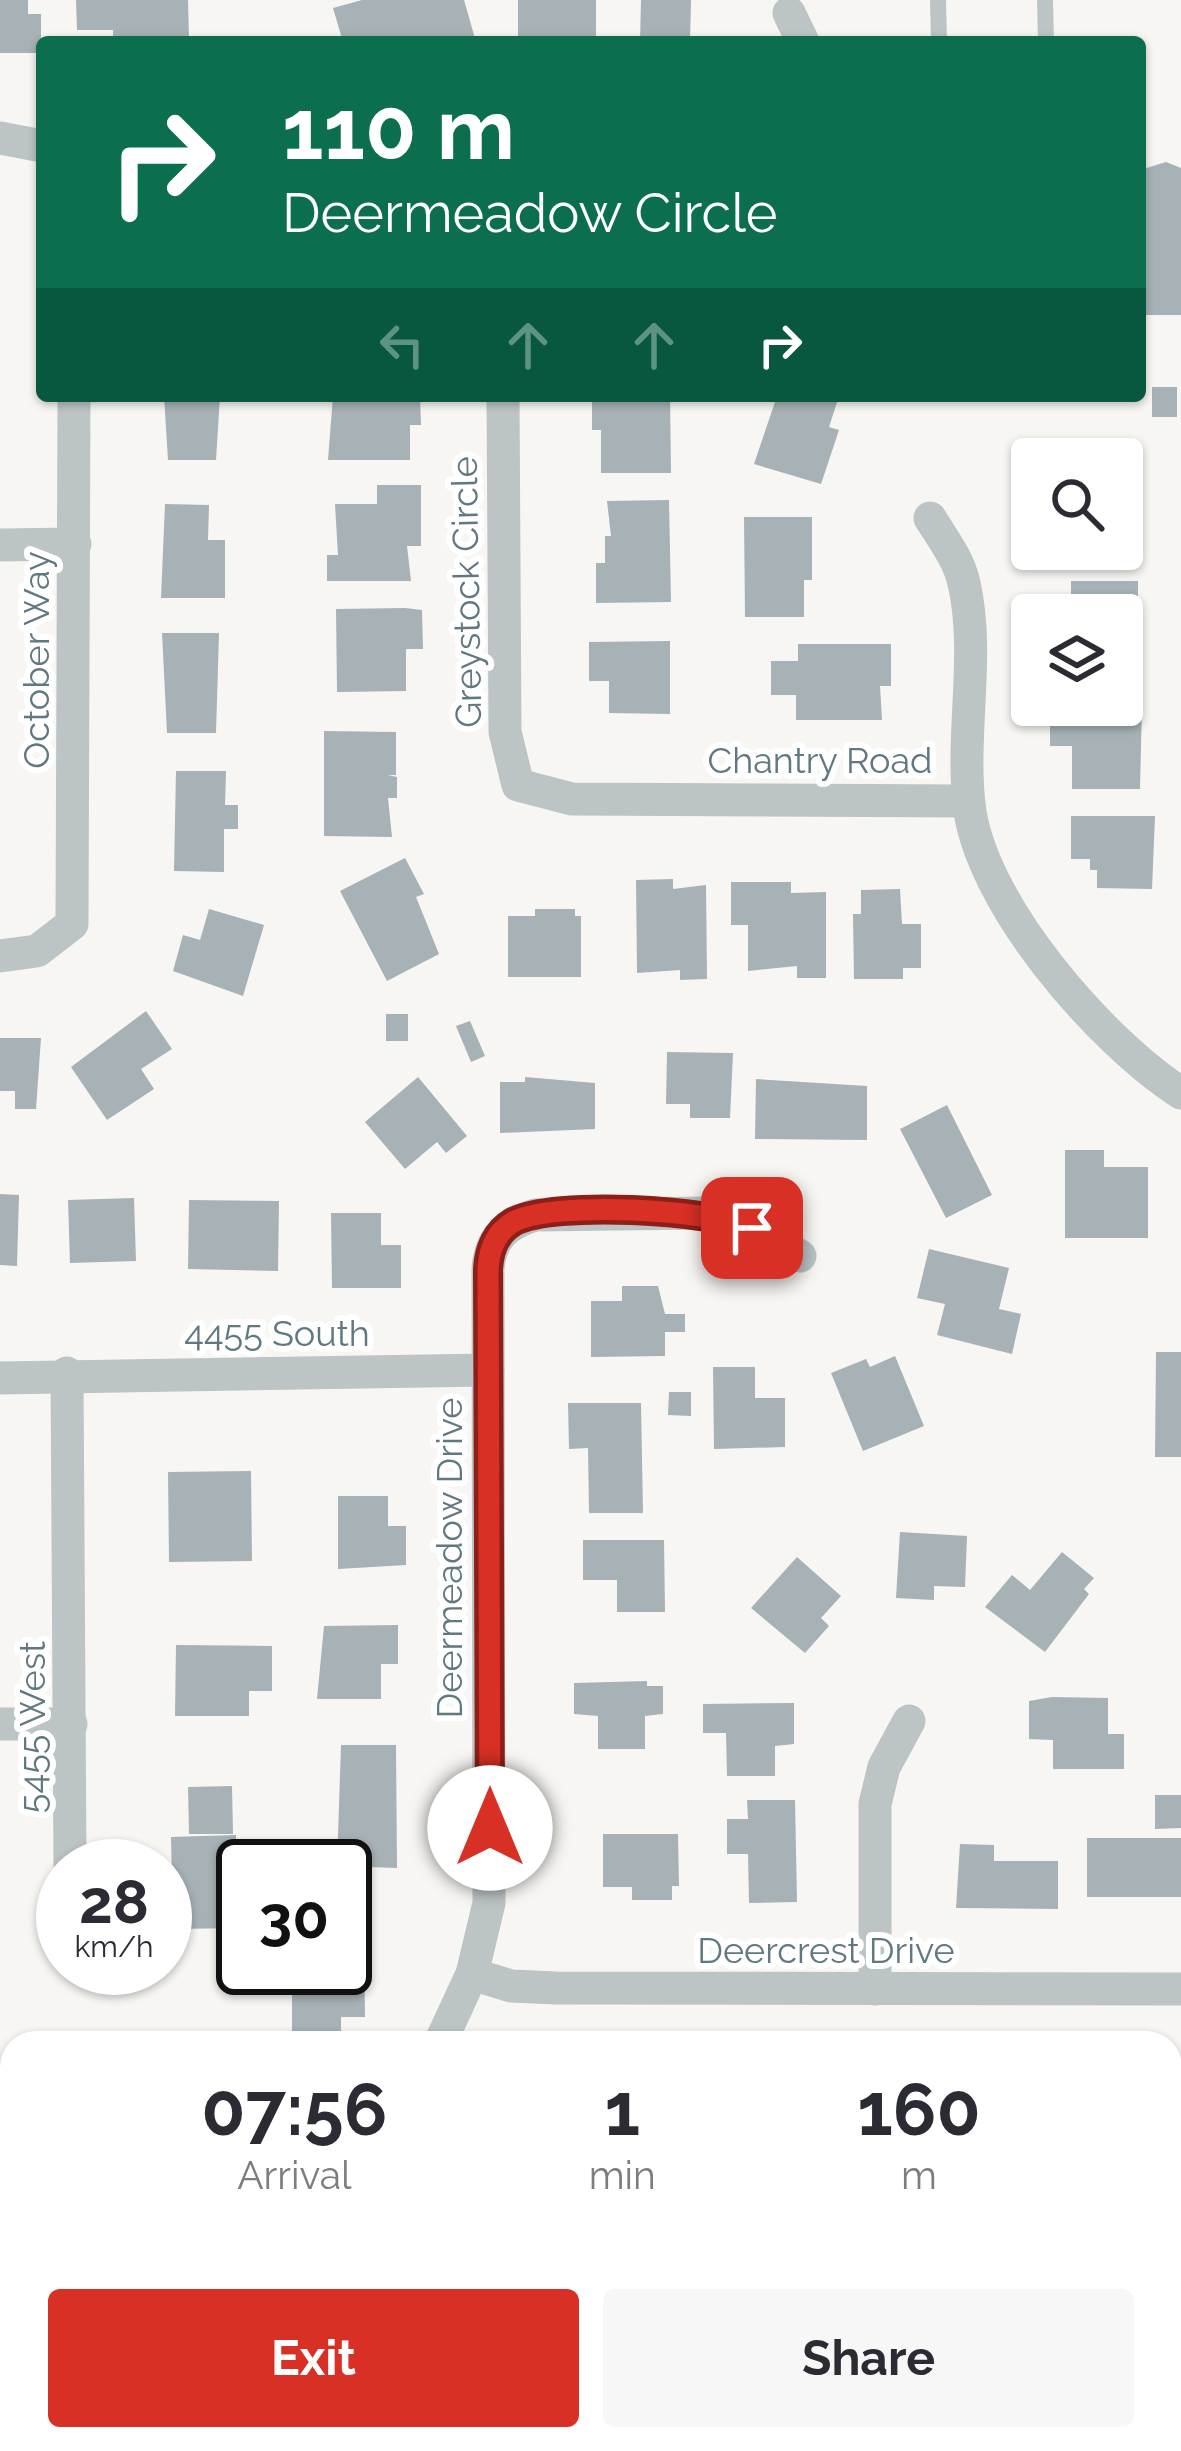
<!DOCTYPE html>
<style>
body{margin:0;font-family:Raleway,sans-serif;background:#f7f7f7;color:#2b2b33;height:100vh;display:flex;flex-direction:column;font-size:45px;white-space:nowrap}
*{box-sizing:border-box;margin:0}
p{font-size:39px;color:#7c7c81}
.icon{flex:none;width:66px;height:66px;fill:none;stroke:currentColor;stroke-width:2;stroke-linecap:round;stroke-linejoin:round}
.map{position:relative;flex:1;overflow:hidden}
.drawer{position:absolute;left:0px;top:2031px;width:1182px;height:420px;display:flex;flex-direction:column;background:#fff;border-radius:36px 36px 0 0;box-shadow:0 3px 9px #0004}
.drawer>*{flex:none}
.banner{position:absolute;left:36px;top:36px;width:1110px;height:366px;border-radius:12px;box-shadow:0 3px 9px #0004;background:#0b6e4f;color:#fff;overflow:hidden}
.controls{position:absolute;left:1011px;top:438px;display:grid;gap:24px}
.controls a{display:grid;place-items:center;width:132px;height:132px;border-radius:12px;background:#fff;box-shadow:0 3px 9px #0004;font-size:60px}
.speed{position:absolute;left:36px;top:1839px;display:flex;gap:24px;font-size:60px;font-weight:700;text-align:center}
.speed>*{display:grid;place-content:center;width:156px;height:156px;border-radius:50%;background:#fff;box-shadow:0 3px 9px #0004;line-height:1}
.speed small{font-size:30px;font-weight:400}
.speed .limit{border:6px solid #111;border-radius:18px;background:#fff;color:#111}
.pin{position:absolute;display:grid;place-items:center;width:102px;height:102px;color:#fff;margin:-51px;border-radius:24px;box-shadow:0 6px 18px #0006}
.me{position:absolute;width:132px;margin:-66px;rotate:0deg;stroke-linejoin:round;filter:drop-shadow(0 0 9px #0008)}
.turn{display:flex;align-items:center;gap:42px;height:252px;padding:0 48px;font-size:54px}
.turn .icon{width:156px;height:156px;stroke-width:2.5}
.turn b{display:block;font-size:84px;line-height:102px}
.lanes{display:flex;align-items:center;height:114px;padding:0 48px;background:#0003;justify-content:center;gap:60px;direction:ltr}
.lanes .off{opacity:.35}
.eta{display:flex;justify-content:space-evenly;align-items:center;height:204px;text-align:center}
.eta b{font-size:72px;font-weight:700;line-height:84px}
.action{display:flex;gap:24px;margin-top:auto;padding:24px 48px}
.action a{flex:1;height:138px;border-radius:12px;background:#d93025;color:#fff;font-size:48px;font-weight:700;line-height:138px;text-align:center}
.action a+a{background:#f7f7f7;color:#2b2b33}
.map>svg:first-child{display:block}
.building{fill:#a6b2b6}
.lines{fill:none;stroke-linecap:round;stroke-linejoin:round}
.lane{stroke:#bdc4c6;stroke-width:16}
.street{stroke:#bdc4c6;stroke-width:33}
.route-casing{stroke:#8d1f18;stroke-width:30}
.route{stroke:#d93025;stroke-width:21}
.labels{text-anchor:middle;dominant-baseline:central;stroke-width:12;stroke-linejoin:round;paint-order:stroke}
.street-label{font-size:36px;fill:#617880;stroke:#fff}
</style>
<div class="map">
<svg width="1181" height="2451" viewBox="0 0 1181 2451">
<rect width="100%" height="100%" fill="#f7f6f3"/>
<g class="building">
<polygon points="0,0 28,0 28,14 41,14 41,53 0,53"/>
<polygon points="76,0 188,0 189,38 113,38 113,30 77,30"/>
<polygon points="362,0 464,0 476,42 343,42 333,8"/>
<rect x="518" y="0" width="78" height="42"/>
<polygon points="641,0 691,0 690,42 640,42"/>
<polygon points="1166,162 1181,168 1181,315 1140,315 1140,170"/>
<rect x="1152" y="387" width="25" height="30"/>
<polygon points="164,396 220,396 216,460 168,460"/>
<polygon points="333,396 420,396 421,425 410,425 410,460 328,460"/>
<polygon points="592,396 670,396 671,473 601,473 601,430 592,430"/>
<polygon points="777,396 839,396 829,427 839,430 821,484 754,464"/>
<rect x="1122" y="465" width="12" height="81"/>
<polygon points="377,485 421,485 421,546 407,546 411,581 327,581 327,555 338,555 335,504 377,504"/>
<polygon points="669,500 671,602 596,603 596,563 605,563 605,536 611,536 607,501"/>
<polygon points="165,504 209,505 208,540 225,540 225,598 161,598"/>
<polygon points="744,517 812,517 812,580 804,580 804,617 745,617"/>
<polygon points="1071,581 1138,581 1138,662 1122,662 1122,615 1071,615"/>
<polygon points="405,608 422,610 423,649 406,649 406,691 337,692 336,609"/>
<polygon points="162,633 219,633 216,733 167,733"/>
<polygon points="670,641 670,714 609,713 609,681 589,681 589,642"/>
<polygon points="798,644 891,644 891,686 880,686 882,720 796,720 796,695 771,695 771,661 798,661"/>
<polygon points="1050,706 1142,706 1140,789 1072,789 1072,746 1050,746"/>
<polygon points="324,731 396,732 396,775 388,775 397,777 397,798 388,798 392,837 324,836"/>
<polygon points="176,771 226,771 225,805 238,805 238,829 224,829 224,872 174,871"/>
<polygon points="1071,816 1155,816 1152,889 1097,888 1097,870 1090,870 1090,859 1071,859"/>
<polygon points="405,858 424,894 416,897 439,954 387,981 340,891"/>
<polygon points="673,879 673,889 706,885 707,979 680,980 680,970 637,973 636,880"/>
<polygon points="731,882 791,882 791,893 826,892 826,978 797,978 797,966 748,971 748,925 731,925"/>
<polygon points="900,889 902,924 921,924 921,968 903,968 903,979 854,979 853,914 861,914 861,890"/>
<polygon points="209,909 264,925 243,996 173,971 183,935 200,940"/>
<polygon points="535,909 575,909 575,916 581,916 581,977 508,977 508,916 535,916"/>
<polygon points="146,1011 172,1049 141,1069 154,1089 107,1120 71,1067"/>
<rect x="386" y="1014" width="22" height="27"/>
<polygon points="470,1021 485,1056 471,1062 456,1026"/>
<polygon points="0,1038 41,1038 36,1109 15,1109 15,1091 0,1091"/>
<polygon points="667,1052 733,1053 730,1118 690,1118 690,1104 666,1104"/>
<polygon points="418,1077 467,1136 446,1153 437,1142 405,1169 365,1122"/>
<polygon points="525,1077 595,1083 595,1129 500,1133 500,1082 525,1082"/>
<polygon points="756,1079 867,1086 867,1140 755,1139"/>
<polygon points="947,1105 992,1195 946,1218 900,1129"/>
<polygon points="1065,1150 1104,1150 1104,1167 1148,1167 1148,1238 1065,1238"/>
<polygon points="0,1194 19,1195 17,1266 0,1265"/>
<polygon points="134,1198 136,1261 70,1263 68,1200"/>
<polygon points="189,1200 279,1201 278,1271 188,1269"/>
<polygon points="331,1213 381,1213 381,1245 401,1245 401,1288 332,1288"/>
<polygon points="929,1249 1009,1268 999,1309 1021,1314 1012,1354 937,1335 945,1304 917,1298"/>
<polygon points="622,1286 658,1286 665,1314 685,1314 685,1332 665,1332 665,1356 591,1357 591,1301 622,1301"/>
<polygon points="1156,1352 1181,1352 1181,1457 1155,1457"/>
<polygon points="895,1356 924,1426 863,1451 831,1373 866,1359 870,1367"/>
<polygon points="713,1367 755,1367 755,1398 785,1398 785,1447 714,1449"/>
<polygon points="669,1392 691,1392 691,1416 668,1415"/>
<polygon points="568,1403 641,1403 643,1513 589,1513 588,1448 569,1449"/>
<polygon points="251,1471 252,1561 169,1562 168,1472"/>
<polygon points="338,1496 388,1496 388,1526 406,1526 406,1565 338,1569"/>
<polygon points="900,1532 967,1536 965,1587 934,1586 934,1600 896,1598"/>
<polygon points="583,1540 664,1540 665,1612 617,1612 617,1580 583,1580"/>
<polygon points="1062,1552 1094,1578 1084,1589 1089,1594 1045,1652 985,1607 1012,1575 1030,1590"/>
<polygon points="797,1557 841,1596 821,1618 829,1626 805,1653 751,1608"/>
<polygon points="398,1625 398,1664 381,1664 381,1699 317,1699 324,1626"/>
<polygon points="176,1645 272,1646 272,1691 249,1691 249,1716 175,1716"/>
<polygon points="647,1681 647,1686 663,1686 663,1714 645,1716 645,1749 598,1749 598,1716 574,1714 574,1683"/>
<polygon points="1052,1697 1108,1698 1108,1734 1124,1734 1124,1769 1053,1769 1053,1740 1029,1739 1029,1701"/>
<polygon points="794,1703 794,1744 775,1746 775,1776 727,1776 726,1733 703,1733 703,1704"/>
<polygon points="341,1745 396,1745 397,1868 337,1866"/>
<polygon points="232,1786 233,1834 189,1834 188,1787"/>
<polygon points="1155,1795 1181,1795 1181,1828 1155,1829"/>
<polygon points="747,1800 795,1800 797,1902 749,1903 748,1854 727,1854 727,1819 748,1819"/>
<polygon points="603,1834 678,1834 679,1886 672,1886 672,1900 632,1900 632,1887 603,1887"/>
<polygon points="236,1835 236,1858 247,1857 243,1928 173,1929 171,1837"/>
<rect x="1087" y="1838" width="94" height="59"/>
<polygon points="960,1844 994,1845 994,1861 1058,1861 1058,1909 956,1908"/>
<polygon points="345,1946 364,1946 365,2017 341,2017 341,2037 292,2038 292,1968 345,1968"/>
<polygon points="1170,2064 1180,2064 1181,2129 1177,2110 1170,2110"/>
<rect x="69" y="2439" width="94" height="12"/>
<rect x="287" y="2439" width="52" height="12"/>
</g>
<g class="lines">
<g class="lane">
<polyline points="938,0 939,42"/>
<polyline points="1045,0 1046,42"/>
</g>
<g class="street">
<polyline points="789,13 803,42"/>
<polyline points="0,138 42,146"/>
<polyline points="503,396 505,732 518,785 572,799 968,801"/>
<path d="M930,518C943,539 959,560 964,583C980,654 961,732 969,804C979,902 1100,1041 1181,1093"/>
<polyline points="0,545 75,544"/>
<polyline points="0,956 37,951 72,924 74,396"/>
<polyline points="67,1373 70,1866"/>
<polyline points="0,1378 488,1370"/>
<polyline points="0,1724 71,1724"/>
<polyline points="60,1938 63,1923"/>
<polyline points="472,1974 511,1986 556,1988 1181,1989"/>
<polyline points="875,1989 875,1804 884,1767 909,1721"/>
<path d="M440,2043L472,1974L489,1903L488,1269C490,1238 506,1224 535,1215L704,1213L752,1228L800,1256"/>
<polyline points="1170,2414 1181,2414"/>
<polyline points="427,2439 427,2451"/>
</g>
</g>
<g class="lines">
<defs>
<path id="route" d="M490,1828L488,1269C489,1250 496,1232 513,1222C554,1200 710,1210 752,1228"/>
</defs>
<use href="#route" class="route-casing"/>
<use href="#route" class="route"/>
</g>
<g class="labels">
<g class="street-label">
<text transform="translate(466 592) rotate(-91)">Greystock Circle</text>
<text transform="translate(36 660) rotate(-90)">October Way</text>
<text x="820" y="760">Chantry Road</text>
<text x="277" y="1333">4455 South</text>
<text transform="translate(449 1558) rotate(-90)">Deermeadow Drive</text>
<text transform="translate(32 1727) rotate(-90)">5455 West</text>
<text x="826" y="1950">Deercrest Drive</text>
</g>
</g>
</svg>
<div class="controls">
<a><svg class="icon" aria-label="search" viewBox="0 0 24 24"><circle cx="10" cy="10" r="6"/><path d="M15 15l6 6"/></svg></a>
<a><svg class="icon" aria-label="layers" viewBox="0 0 24 24"><path d="M12 4l9 5-9 5-9-5zM3 14l9 5 9-5"/></svg></a>
</div>
<div class="speed"><div>28<small>km/h</small></div><div class="limit">30</div></div>
<div class="pin" style="left:752px;top:1228px;background:#d93025"><svg class="icon" aria-label="arrive" viewBox="0 0 24 24"><path d="M6 21V4h12l-3 4 3 4H6"/></svg></div>
<svg class="me" style="left:490px;top:1828px" viewBox="-20 -20 40 40"><circle r="19" fill="#fff"/><path d="M0-13L10 11 0 6-10 11z" fill="#d93025"/></svg>
<div class="banner">
<div class="turn"><svg class="icon" aria-label="right" viewBox="0 0 24 24"><path d="M7 20v-9h11M14 6l5 5-5 5"/></svg><div><b>110 m</b>Deermeadow Circle</div></div>
<div class="lanes"><svg class="icon off" aria-label="left" viewBox="0 0 24 24"><path d="M17 20v-9H6M10 6l-5 5 5 5"/></svg><svg class="icon off" aria-label="ahead" viewBox="0 0 24 24"><path d="M12 20V5M6 11l6-6 6 6"/></svg><svg class="icon off" aria-label="ahead" viewBox="0 0 24 24"><path d="M12 20V5M6 11l6-6 6 6"/></svg><svg class="icon" aria-label="right" viewBox="0 0 24 24"><path d="M7 20v-9h11M14 6l5 5-5 5"/></svg></div>
</div>
<section class="drawer">
<div class="eta">
<div><b>07:56</b><p>Arrival</p></div>
<div><b>1</b><p>min</p></div>
<div><b>160</b><p>m</p></div>
</div>
<div class="action"><a>Exit</a><a>Share</a></div>
</section>
</div>
